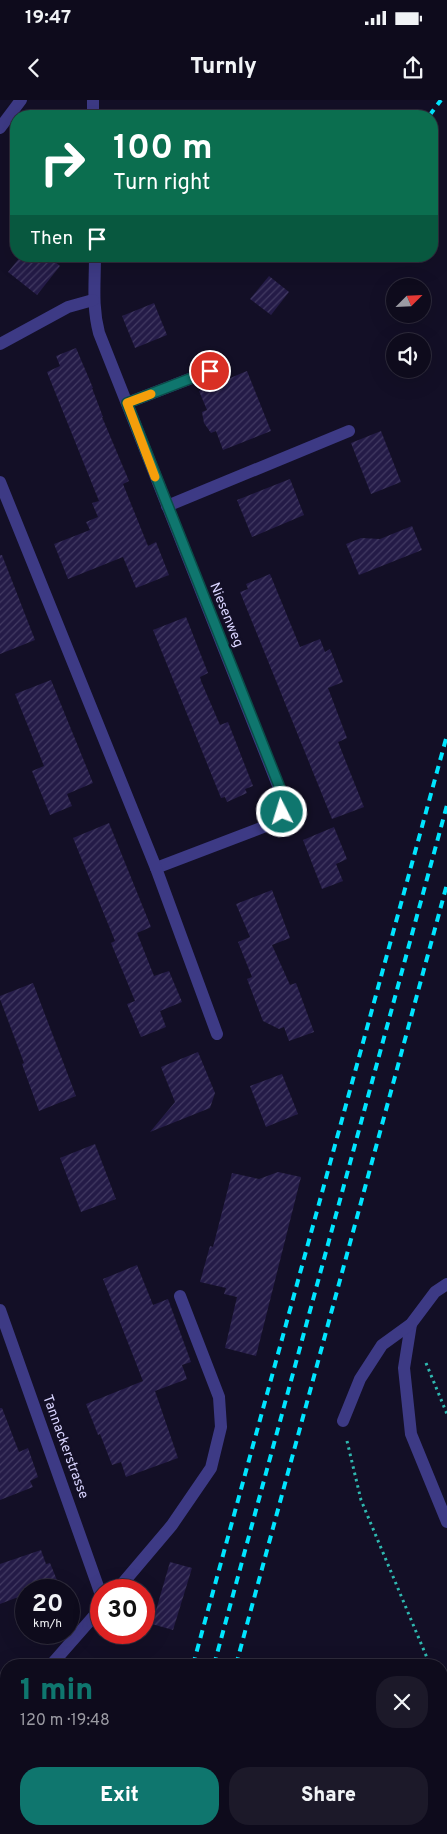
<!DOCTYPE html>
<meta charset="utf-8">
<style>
body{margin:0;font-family:Overpass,sans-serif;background:#1c1929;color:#f1f3f6;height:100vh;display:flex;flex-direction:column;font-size:19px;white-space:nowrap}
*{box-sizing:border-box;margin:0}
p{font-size:16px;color:#9b9ba3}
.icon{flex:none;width:28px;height:28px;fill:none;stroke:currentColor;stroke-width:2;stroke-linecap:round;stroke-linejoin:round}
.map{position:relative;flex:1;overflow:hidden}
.side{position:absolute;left:0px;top:1559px;width:448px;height:176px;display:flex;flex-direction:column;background:#0e0b1c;border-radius:20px 20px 0 0;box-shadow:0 5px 20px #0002,0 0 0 1px #2e2b3b}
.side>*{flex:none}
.guide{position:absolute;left:10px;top:10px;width:428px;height:152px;border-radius:20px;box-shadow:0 5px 20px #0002,0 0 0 1px #2e2b3b;background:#0b6e4f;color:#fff;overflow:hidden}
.needle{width:32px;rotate:66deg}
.tools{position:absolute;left:386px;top:178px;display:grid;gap:10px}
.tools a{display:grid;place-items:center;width:45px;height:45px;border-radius:50%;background:#0e0b1c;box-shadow:0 5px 20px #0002,0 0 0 1px #2e2b3b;font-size:25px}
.speed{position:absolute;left:15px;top:1479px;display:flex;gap:10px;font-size:25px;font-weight:700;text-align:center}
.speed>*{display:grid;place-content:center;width:65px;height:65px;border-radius:50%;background:#0e0b1c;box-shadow:0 5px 20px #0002,0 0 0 1px #2e2b3b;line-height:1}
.speed small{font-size:12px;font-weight:400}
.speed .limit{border:8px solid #d22;background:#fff;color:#111}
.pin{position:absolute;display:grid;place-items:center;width:42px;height:42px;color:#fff;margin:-21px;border:2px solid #fff;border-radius:50%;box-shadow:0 1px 5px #0007}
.me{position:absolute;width:55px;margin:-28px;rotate:355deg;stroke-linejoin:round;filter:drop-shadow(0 0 4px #0008)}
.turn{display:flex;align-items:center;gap:18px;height:105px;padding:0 20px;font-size:22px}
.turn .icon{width:65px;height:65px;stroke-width:2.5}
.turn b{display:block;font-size:35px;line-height:42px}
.then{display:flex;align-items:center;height:48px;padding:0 20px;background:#0003;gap:10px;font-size:19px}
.round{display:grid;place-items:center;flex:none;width:52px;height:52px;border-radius:20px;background:#1c1929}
.headline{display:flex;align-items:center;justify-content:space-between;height:85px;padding:0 20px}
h1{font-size:30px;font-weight:800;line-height:38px;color:#0f766e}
.cta{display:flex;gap:10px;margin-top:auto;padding:10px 20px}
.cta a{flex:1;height:58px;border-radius:20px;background:#0f766e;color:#fff;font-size:20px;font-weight:800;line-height:58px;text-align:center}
.cta a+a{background:#1c1929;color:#f1f3f6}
.status{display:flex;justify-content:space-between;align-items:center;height:35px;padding:0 25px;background:#0e0b1c;direction:ltr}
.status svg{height:14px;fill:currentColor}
header{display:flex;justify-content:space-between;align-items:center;height:65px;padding:0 20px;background:#0e0b1c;font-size:22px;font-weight:800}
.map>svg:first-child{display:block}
.building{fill:url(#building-hatch)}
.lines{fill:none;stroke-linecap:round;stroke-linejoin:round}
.path{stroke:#2fb8b0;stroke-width:3;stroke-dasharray:2.5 4;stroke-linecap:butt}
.minor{stroke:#3d3a85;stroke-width:12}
.rail{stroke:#00e5ff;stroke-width:4;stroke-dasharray:8 6;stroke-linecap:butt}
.route-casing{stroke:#0a4d48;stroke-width:12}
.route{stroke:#0f766e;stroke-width:9}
.slow{stroke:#f59e0b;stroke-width:9}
.labels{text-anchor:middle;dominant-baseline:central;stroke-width:5;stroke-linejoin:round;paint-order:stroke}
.street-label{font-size:14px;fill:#d9d4ff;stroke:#130f26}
</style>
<div class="status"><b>19:47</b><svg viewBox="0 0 49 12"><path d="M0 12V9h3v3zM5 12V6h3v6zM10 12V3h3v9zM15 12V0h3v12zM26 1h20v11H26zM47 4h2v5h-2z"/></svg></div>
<header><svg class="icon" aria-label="back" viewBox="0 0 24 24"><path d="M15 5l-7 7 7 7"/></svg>Turnly<svg class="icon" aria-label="share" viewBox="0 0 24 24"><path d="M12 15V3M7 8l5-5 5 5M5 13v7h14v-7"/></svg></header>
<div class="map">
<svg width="447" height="1734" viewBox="0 0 447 1734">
<defs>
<pattern id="building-hatch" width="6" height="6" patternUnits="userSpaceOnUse" patternTransform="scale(1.25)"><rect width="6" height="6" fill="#241b47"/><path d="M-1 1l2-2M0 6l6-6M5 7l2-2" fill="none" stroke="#433b63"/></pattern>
</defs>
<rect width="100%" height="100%" fill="#130f26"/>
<g class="building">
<polygon points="21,156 48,156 60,166 37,195 8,172"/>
<polygon points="269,176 289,192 271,215 250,199"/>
<polygon points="154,203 167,235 135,248 122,216"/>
<polygon points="76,248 93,288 92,288 103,317 102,317 129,381 123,384 148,446 156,442 169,475 136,488 123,457 68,479 54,444 90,430 86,422 98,417 92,403 99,401 47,272 60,266 56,256"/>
<polygon points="247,271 271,331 223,350 216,331 211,333 204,323 202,312 207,310 199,291"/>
<polygon points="381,331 401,382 371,394 351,343"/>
<polygon points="290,379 304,415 252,437 237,400"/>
<polygon points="412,426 422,450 359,475 346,444 361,438 380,439"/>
<polygon points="0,455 2,455 35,540 0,554"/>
<polygon points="270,474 300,547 320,539 325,552 330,549 343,582 328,588 347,638 338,642 364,707 332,719 240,492 248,489 246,484"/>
<polygon points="186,517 208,573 200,577 201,581 220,625 228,622 253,686 245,689 247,693 227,702 225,697 221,698 153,530"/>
<polygon points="51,580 93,683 67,694 72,706 50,715 32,671 44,666 15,594"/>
<polygon points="109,723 151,827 137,833 154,876 169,871 182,902 160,911 166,927 141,937 127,904 135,901 111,843 115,841 73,738"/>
<polygon points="334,727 347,759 336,764 343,781 322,789 303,740"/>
<polygon points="272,790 290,838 272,845 290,885 296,883 314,932 289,941 284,927 279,929 263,921 247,879 252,877 238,842 250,837 236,804"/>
<polygon points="33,883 76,996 39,1011 22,964 24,963 0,899 0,896"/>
<polygon points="198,952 215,993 210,1008 150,1032 175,1002 161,967"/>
<polygon points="282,974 298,1014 266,1027 250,986"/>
<polygon points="95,1044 116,1099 81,1112 60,1058"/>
<polygon points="278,1072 301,1077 256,1256 225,1248 237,1197 224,1194 226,1188 200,1182 210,1146 213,1147 232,1073 259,1079"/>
<polygon points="137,1165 153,1205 168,1199 191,1262 182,1265 187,1279 155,1291 178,1358 126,1377 121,1362 112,1365 100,1334 98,1335 86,1304 143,1281 103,1179"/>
<polygon points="0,1308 2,1308 19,1352 28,1348 38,1377 30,1381 33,1387 0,1400"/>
<polygon points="41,1450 46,1464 50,1463 61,1490 26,1490 26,1494 0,1504 0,1464"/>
<polygon points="170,1462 192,1468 173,1530 152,1524"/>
</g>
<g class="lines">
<g class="path">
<polyline points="426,1263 447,1314"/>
<polyline points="347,1341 361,1400 430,1565"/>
<polyline points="441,1593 447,1607"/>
</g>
<g class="minor">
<polyline points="93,0 93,16"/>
<polyline points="0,28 21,0"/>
<path d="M95,156C95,184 92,206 99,233L279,688C284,707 284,715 266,726L156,768"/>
<polyline points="0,244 68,207 93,200"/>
<polyline points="127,303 210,271"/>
<polyline points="0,382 156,768 217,934"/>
<polyline points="167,406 349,331"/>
<polyline points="0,1210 101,1495"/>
<polyline points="411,1224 404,1268 411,1334 447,1422"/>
<polyline points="343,1321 360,1279 382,1245 411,1224 435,1192 447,1184"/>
<polyline points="117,1490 172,1425 211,1368 221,1327 219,1297 180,1196"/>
<polyline points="51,1565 101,1508"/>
<polyline points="0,1623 6,1616"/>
<polyline points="11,1729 32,1734"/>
</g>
<g class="rail">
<polyline points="429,16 441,0"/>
<polyline points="193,1565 447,635"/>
<polyline points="214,1565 447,705"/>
<polyline points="236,1565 447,784"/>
<polyline points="149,1734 150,1729"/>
<polyline points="168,1734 170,1729"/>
<polyline points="191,1734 192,1729"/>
</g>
</g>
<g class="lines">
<defs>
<polyline id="route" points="210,271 127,303 280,688 283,701 282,712"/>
</defs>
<use href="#route" class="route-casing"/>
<use href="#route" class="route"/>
<polyline class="slow" points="151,294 127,303 155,377"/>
</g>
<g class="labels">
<g class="street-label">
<text transform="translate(226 515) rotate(68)">Niesenweg</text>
<text transform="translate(65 1347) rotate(70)">Tannackerstrasse</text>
</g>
</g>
</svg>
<div class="tools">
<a><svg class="needle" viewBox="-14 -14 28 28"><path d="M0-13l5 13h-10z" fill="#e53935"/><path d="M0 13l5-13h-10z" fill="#9b9ba3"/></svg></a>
<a><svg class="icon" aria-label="sound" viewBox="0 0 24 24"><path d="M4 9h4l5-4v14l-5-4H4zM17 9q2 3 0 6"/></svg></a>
</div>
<div class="speed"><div>20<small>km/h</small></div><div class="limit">30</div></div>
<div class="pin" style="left:210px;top:271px;background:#d93025"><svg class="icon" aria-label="arrive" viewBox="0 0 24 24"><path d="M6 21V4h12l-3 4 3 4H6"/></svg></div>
<svg class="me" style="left:282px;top:712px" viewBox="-20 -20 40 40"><circle r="17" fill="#0f766e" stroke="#fff" stroke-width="3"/><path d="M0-11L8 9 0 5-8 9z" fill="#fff"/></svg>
<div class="guide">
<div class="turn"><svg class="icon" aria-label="right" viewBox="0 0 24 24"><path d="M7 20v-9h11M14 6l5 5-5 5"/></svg><div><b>100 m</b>Turn right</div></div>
<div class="then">Then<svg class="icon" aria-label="arrive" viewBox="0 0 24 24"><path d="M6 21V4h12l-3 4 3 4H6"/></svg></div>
</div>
<section class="side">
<div class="headline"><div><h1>1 min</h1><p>120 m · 19:48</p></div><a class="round"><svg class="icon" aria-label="close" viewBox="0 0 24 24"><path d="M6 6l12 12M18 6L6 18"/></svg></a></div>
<div class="cta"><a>Exit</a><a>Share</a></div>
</section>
</div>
